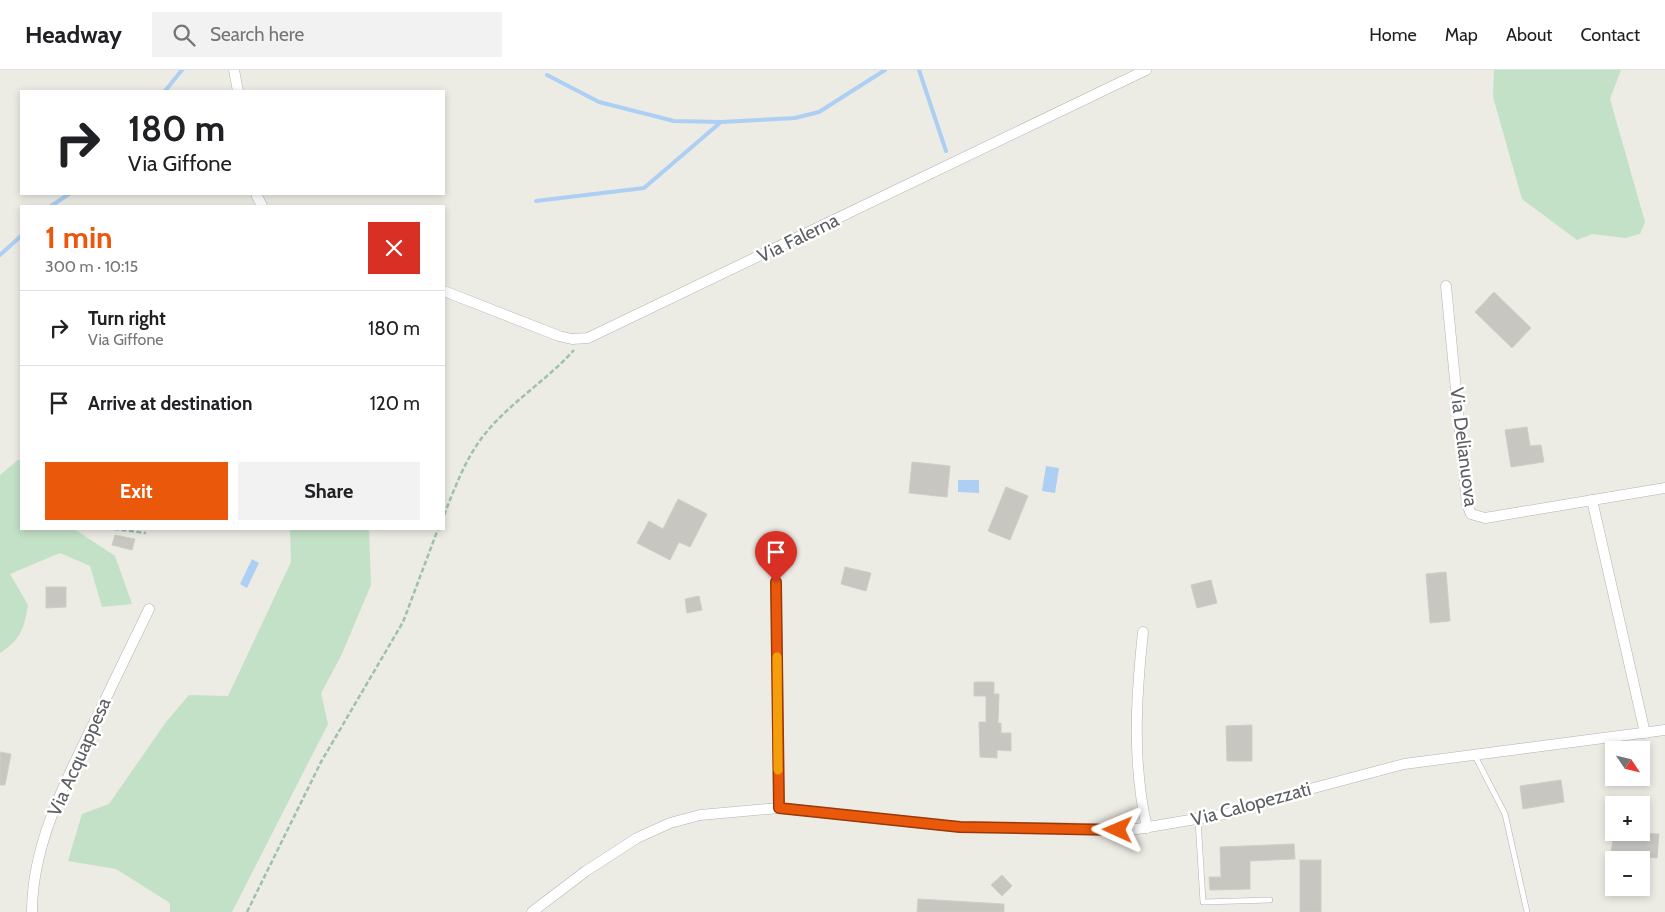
<!DOCTYPE html>
<meta charset="utf-8">
<style>
body{margin:0;font-family:Cabin,sans-serif;background:#f2f2f2;color:#202124;height:100vh;display:flex;flex-direction:column;font-size:19px;white-space:nowrap}
*{box-sizing:border-box;margin:0}
p{font-size:16px;color:#757577}
.icon{flex:none;width:28px;height:28px;fill:none;stroke:currentColor;stroke-width:2;stroke-linecap:round;stroke-linejoin:round}
.map{position:relative;flex:1;overflow:hidden}
.side{position:absolute;left:20px;top:135px;width:425px;height:325px;display:flex;flex-direction:column;background:#fff;border-radius:0px;box-shadow:0 2px 8px #0003}
.side>*{flex:none}
.guide{position:absolute;left:20px;top:20px;width:425px;height:105px;border-radius:0px;box-shadow:0 2px 8px #0003;background:#fff;color:#202124;overflow:hidden}
.needle{width:32px;rotate:125deg}
.fabs{position:absolute;left:1605px;top:671px;display:grid;gap:10px}
.fabs a{display:grid;place-items:center;width:45px;height:45px;border-radius:0px;background:#fff;box-shadow:0 2px 8px #0003;font-size:25px}
.pin{position:absolute;display:grid;place-items:center;width:42px;height:42px;color:#fff;margin:-51px -21px;border-radius:50% 50% 50% 0;rotate:-45deg;box-shadow:0 0 5px #0007}
.pin .icon{rotate:45deg}
.me{position:absolute;width:55px;margin:-28px;rotate:271deg;stroke-linejoin:round;filter:drop-shadow(0 0 4px #0008)}
.turn{display:flex;align-items:center;gap:18px;height:105px;padding:0 25px;font-size:22px}
.turn .icon{width:65px;height:65px;stroke-width:2.5}
.turn b{display:block;font-size:35px;line-height:42px}
.round{display:grid;place-items:center;flex:none;width:52px;height:52px;border-radius:0px;background:#f2f2f2}
.headline{display:flex;align-items:center;justify-content:space-between;height:85px;padding:0 25px}
h1{font-size:30px;font-weight:800;line-height:38px;color:#ea580c}
.cta{display:flex;gap:10px;margin-top:auto;padding:10px 25px}
.cta a{flex:1;height:58px;border-radius:0px;background:#ea580c;color:#fff;font-size:20px;font-weight:800;line-height:58px;text-align:center}
.cta a+a{background:#f2f2f2;color:#202124}
ul{padding:0;list-style:none}
li{display:flex;align-items:center;gap:15px;height:75px;padding:0 25px;border-top:1px solid #e0e0e0}
li div{flex:1}
li b{display:block;font-size:19px}
li em{font-style:normal}
header{display:flex;align-items:center;gap:30px;box-sizing:border-box;height:70px;padding:0 25px;background:#fff;border-bottom:1px solid #e0e0e0}
header strong{font-size:24px}
nav{display:flex;gap:28px;margin-inline-start:auto;font-size:18px}
.search{width:350px;height:45px;background:#f2f2f2;display:flex;align-items:center;gap:12px;box-sizing:border-box;padding:0 18px;border-radius:0px;color:#757577;font-size:19px}
.map>svg:first-child{display:block}
.green{fill:#c3e1c6}
.water{fill:#adcff3}
.lines{fill:none;stroke-linecap:round;stroke-linejoin:round}
.stream{stroke:#adcff3;stroke-width:4}
.building{fill:#c8c6c0;stroke:#d0cdc3}
.service-casing{stroke:#b1b3b7;stroke-width:6}
.minor-casing{stroke:#b1b3b7;stroke-width:11}
.path{stroke:#9dc1aa;stroke-width:2.5;stroke-dasharray:5 2.5;stroke-linecap:butt}
.service{stroke:#fff;stroke-width:5}
.minor{stroke:#fff;stroke-width:10}
.route-casing{stroke:#983908;stroke-width:12}
.route{stroke:#ea580c;stroke-width:9}
.slow{stroke:#f59e0b;stroke-width:9}
.labels{text-anchor:middle;dominant-baseline:central;stroke-width:5;stroke-linejoin:round;paint-order:stroke}
.street-label{font-size:19px;fill:#5c5e62;stroke:#fff}
</style>
<header>
<strong>Headway</strong>
<div class="search"><svg class="icon" aria-label="search" viewBox="0 0 24 24"><circle cx="10" cy="10" r="6"/><path d="M15 15l6 6"/></svg>Search here</div>
<nav><a>Home</a><a>Map</a><a>About</a><a>Contact</a></nav>
</header>
<div class="map">
<svg width="1665" height="842" viewBox="0 0 1665 842">
<rect width="100%" height="100%" fill="#ecebe4"/>
<g class="green">
<polygon points="1494,0 1621,0 1610,29 1645,152 1640,164 1625,168 1592,164 1577,170 1522,129 1493,27"/>
<path d="M18,390H21V459H74L115,486L132,534L102,537L90,496L60,483L10,504L28,535C24,559 21,569 0,583V405Z"/>
<polygon points="290,459 369,459 371,515 341,586 321,623 328,654 232,842 170,842 170,833 116,799 68,791 82,744 109,734 166,652 189,625 228,626 291,492"/>
</g>
<g class="water">
<polygon points="1046,396 1059,398 1055,423 1042,421"/>
<polygon points="958,410 979,410 979,423 958,422"/>
<polygon points="252,489 259,493 247,518 240,514"/>
</g>
<g class="lines">
<g class="stream">
<polyline points="919,0 946,81"/>
<polyline points="547,5 599,32 674,51 721,52 795,48 819,42 885,0"/>
<polyline points="165,21 182,0"/>
<polyline points="536,131 644,118 721,52"/>
<polyline points="51,136 69,124"/>
<polyline points="0,185 21,166"/>
</g>
</g>
<g class="building">
<polygon points="1494,222 1531,258 1512,278 1475,242"/>
<polygon points="1527,357 1530,376 1541,375 1544,392 1511,397 1505,360"/>
<polygon points="912,392 950,396 947,427 909,423"/>
<polygon points="1006,417 1028,426 1010,470 988,461"/>
<polygon points="678,429 707,444 690,477 679,472 670,490 637,473 649,451 663,459"/>
<polygon points="115,465 135,469 132,480 112,475"/>
<polygon points="845,497 871,503 866,521 841,514"/>
<polygon points="1446,502 1450,551 1430,553 1426,504"/>
<polygon points="1211,510 1217,533 1197,538 1191,515"/>
<polygon points="46,517 66,517 66,537 46,538"/>
<polygon points="699,526 702,540 687,543 685,529"/>
<polygon points="974,612 994,612 994,624 999,624 998,653 1001,653 1001,663 1011,663 1011,681 997,680 997,688 980,687 979,652 986,652 986,626 974,626"/>
<polygon points="1252,655 1252,691 1227,691 1226,656"/>
<polygon points="0,682 11,684 5,715 0,715"/>
<polygon points="1561,710 1564,732 1523,739 1520,716"/>
<polygon points="1614,762 1659,764 1657,788 1611,783"/>
<polygon points="1294,774 1295,789 1250,791 1250,819 1210,820 1209,807 1221,807 1220,777"/>
<rect x="1300" y="790" width="21" height="52"/>
<polygon points="1002,805 1012,816 1002,826 991,815"/>
<polygon points="918,829 1004,834 1004,842 917,842"/>
</g>
<g class="lines">
<defs>
<g id="service">
<polyline points="1474,684 1505,744 1527,842"/>
<polyline points="1198,749 1203,832 1270,830"/>
</g>
<g id="minor">
<polyline points="234,0 238,21"/>
<polyline points="256,124 262,136"/>
<polyline points="1446,216 1467,434 1471,444 1485,448 1665,418"/>
<polyline points="444,221 559,266 572,269 588,268 1146,0"/>
<polyline points="1592,430 1645,663"/>
<polyline points="776,512 779,738"/>
<path d="M1143,562C1136,628 1132,692 1147,758"/>
<path d="M32,842C32,777 63,716 91,659C110,619 130,579 149,539"/>
<polyline points="532,842 586,801 637,768 670,753 700,745 779,738 959,757 1137,759 1231,743 1310,719 1404,694 1665,660"/>
</g>
</defs>
<use href="#service" class="service-casing"/>
<use href="#minor" class="minor-casing"/>
<g class="path">
<path d="M444,445C456,415 467,384 489,359C514,330 548,309 574,280"/>
<polyline points="114,459 146,463"/>
<polyline points="247,842 321,692 403,552 438,459"/>
</g>
<use href="#service" class="service"/>
<use href="#minor" class="minor"/>
</g>
<g class="lines">
<defs>
<polyline id="route" points="776,512 779,738 960,757 1118,760"/>
</defs>
<use href="#route" class="route-casing"/>
<use href="#route" class="route"/>
<polyline class="slow" points="777,587 778,700"/>
</g>
<g class="labels">
<g class="street-label">
<text transform="translate(798 168) rotate(-26)">Via Falerna</text>
<text transform="translate(1464 377) rotate(83)">Via Delianuova</text>
<text transform="translate(79 687) rotate(-66)">Via Acquappesa</text>
<text transform="translate(1251 734) rotate(-15)">Via Calopezzati</text>
</g>
</g>
</svg>
<div class="fabs">
<a><svg class="needle" viewBox="-14 -14 28 28"><path d="M0-13l5 13h-10z" fill="#e53935"/><path d="M0 13l5-13h-10z" fill="#757577"/></svg></a>
<a>+</a>
<a>−</a>
</div>
<div class="pin" style="left:776px;top:512px;background:#d93025"><svg class="icon" aria-label="arrive" viewBox="0 0 24 24"><path d="M6 21V4h12l-3 4 3 4H6"/></svg></div>
<svg class="me" style="left:1118px;top:760px" viewBox="-20 -20 40 40"><path d="M0-17L14 15 0 8-14 15z" fill="#ea580c" stroke="#fff" stroke-width="4"/></svg>
<div class="guide">
<div class="turn"><svg class="icon" aria-label="right" viewBox="0 0 24 24"><path d="M7 20v-9h11M14 6l5 5-5 5"/></svg><div><b>180 m</b>Via Giffone</div></div>
</div>
<section class="side">
<div class="headline"><div><h1>1 min</h1><p>300 m · 10:15</p></div><a class="round" style="background:#d93025;color:#fff"><svg class="icon" aria-label="close" viewBox="0 0 24 24"><path d="M6 6l12 12M18 6L6 18"/></svg></a></div>
<ul>
<li><svg class="icon" aria-label="right" viewBox="0 0 24 24"><path d="M7 20v-9h11M14 6l5 5-5 5"/></svg><div><b>Turn right</b><p>Via Giffone</p></div><em>180 m</em></li>
<li><svg class="icon" aria-label="arrive" viewBox="0 0 24 24"><path d="M6 21V4h12l-3 4 3 4H6"/></svg><div><b>Arrive at destination</b></div><em>120 m</em></li>
</ul>
<div class="cta"><a>Exit</a><a>Share</a></div>
</section>
</div>
